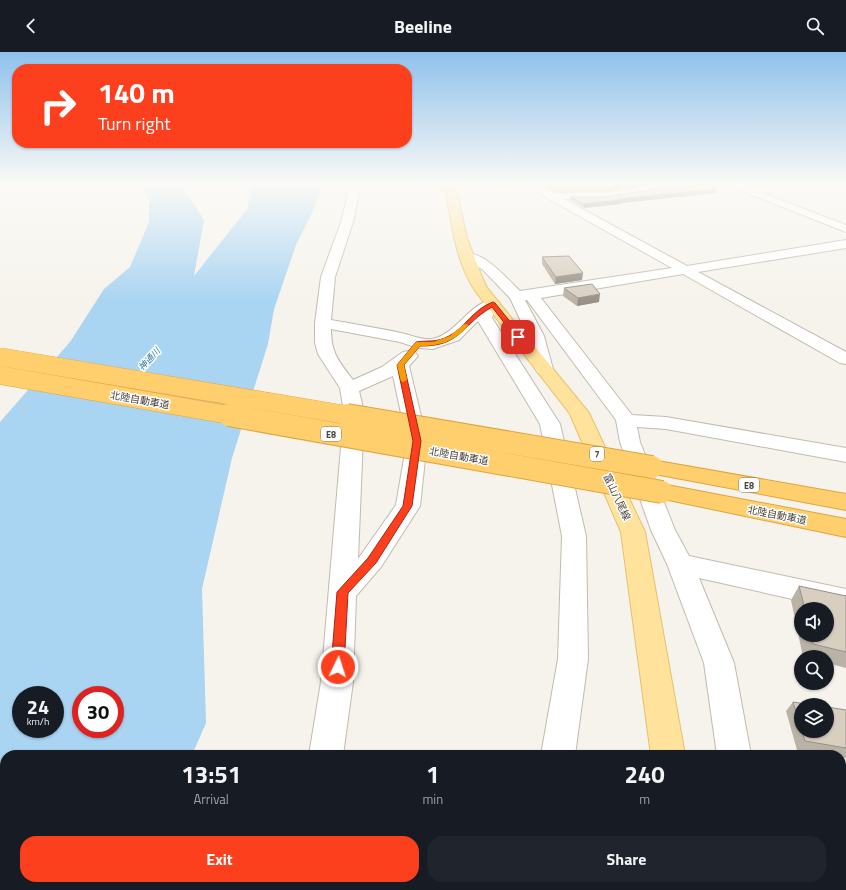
<!DOCTYPE html>
<meta charset="utf-8">
<style>
body{margin:0;font-family:"Titillium Web","Noto Sans JP",sans-serif;background:#20242c;color:#f1f3f6;height:100vh;display:flex;flex-direction:column;font-size:15px;white-space:nowrap}
*{box-sizing:border-box;margin:0}
p{font-size:13px;color:#9ea1a6}
.icon{flex:none;width:22px;height:22px;fill:none;stroke:currentColor;stroke-width:2;stroke-linecap:round;stroke-linejoin:round}
.map{position:relative;flex:1;overflow:hidden}
.drawer{position:absolute;left:0px;top:698px;width:846px;height:140px;display:flex;flex-direction:column;background:#171b24;border-radius:16px 16px 0 0;box-shadow:0 1px 3px #0004}
.drawer>*{flex:none}
.hud{position:absolute;left:12px;top:12px;width:400px;height:84px;border-radius:16px;box-shadow:0 1px 3px #0004;background:#fc3f1d;color:#fff;overflow:hidden}
.buttons{position:absolute;left:794px;top:550px;display:grid;gap:8px}
.buttons a{display:grid;place-items:center;width:40px;height:40px;border-radius:50%;background:#171b24;box-shadow:0 1px 3px #0004;font-size:20px}
.speed{position:absolute;left:12px;top:634px;display:flex;gap:8px;font-size:20px;font-weight:700;text-align:center}
.speed>*{display:grid;place-content:center;width:52px;height:52px;border-radius:50%;background:#171b24;box-shadow:0 1px 3px #0004;line-height:1}
.speed small{font-size:10px;font-weight:400}
.speed .limit{border:6px solid #d22;background:#fff;color:#111}
.pin{position:absolute;display:grid;place-items:center;width:34px;height:34px;color:#fff;margin:-17px;border-radius:8px;box-shadow:0 2px 6px #0006}
.me{position:absolute;width:44px;margin:-22px;rotate:4deg;stroke-linejoin:round;filter:drop-shadow(0 0 3px #0008)}
.turn{display:flex;align-items:center;gap:14px;height:84px;padding:0 20px;font-size:18px}
.turn .icon{width:52px;height:52px;stroke-width:2.5}
.turn b{display:block;font-size:28px;line-height:34px}
.eta{display:flex;justify-content:space-evenly;align-items:center;height:68px;text-align:center}
.eta b{font-size:24px;font-weight:700;line-height:28px}
.action{display:flex;gap:8px;margin-top:auto;padding:8px 20px}
.action a{flex:1;height:46px;border-radius:16px;background:#fc3f1d;color:#fff;font-size:16px;font-weight:700;line-height:46px;text-align:center}
.action a+a{background:#20242c;color:#f1f3f6}
header{display:flex;justify-content:space-between;align-items:center;height:52px;padding:0 20px;background:#171b24;font-size:18px;font-weight:700}
.map>svg:first-child{display:block}
.water{fill:#a9d4f2;fill-rule:evenodd}
.lines{fill:none;stroke-linecap:round;stroke-linejoin:round}
.minor-casing{stroke:#c2bbae;stroke-width:2}
.major-casing{stroke:#e6c16a;stroke-width:2}
.highway-casing{stroke:#e0a43c;stroke-width:2}
.minor{fill:#fff;fill-rule:evenodd}
.major{fill:#ffe39c;fill-rule:evenodd}
.highway{fill:#ffcf6e;fill-rule:evenodd}
.highway-bridge-far1-casing{stroke:#e0a43c;stroke-width:19;stroke-linecap:butt}
.highway-bridge-casing{stroke:#e0a43c;stroke-width:24;stroke-linecap:butt}
.highway-bridge-far1{stroke:#ffcf6e;stroke-width:18}
.highway-bridge{stroke:#ffcf6e;stroke-width:22}
.wall{fill:#bab2a6;fill-rule:evenodd}
.shaded-wall{fill:#979187}
.building{fill:#d8cfc1;stroke:#979187}
.route{fill:#fc3f1d;stroke:#a42913}
.slow{fill:#f59e0b}
.labels{text-anchor:middle;dominant-baseline:central;stroke-width:3;stroke-linejoin:round;paint-order:stroke}
.far-water-label{font-size:9px;font-style:italic;fill:#2e7ab2;stroke:#fff}
.shield{fill:#fff;stroke:#817c74;stroke-width:1}
.shield-label{font-size:9px;font-weight:bold;fill:#4b4439}
.street-label{font-size:10px;fill:#4b4439;stroke:#fff}
</style>
<header><svg class="icon" aria-label="back" viewBox="0 0 24 24"><path d="M15 5l-7 7 7 7"/></svg>Beeline<svg class="icon" aria-label="search" viewBox="0 0 24 24"><circle cx="10" cy="10" r="6"/><path d="M15 15l6 6"/></svg></header>
<div class="map">
<svg width="846" height="838" viewBox="0 0 846 838">
<rect width="100%" height="100%" fill="#f6f3ec"/>
<path class="water" d="M140,132H181L204,168L194,224L248,156L250,140L254,132H323L313,159L296,193L274,257L268,292L232,406L202,537L206,671L192,703H5V833H157V838H0V370L70,290L104,237L130,215L149,170V149ZM21,643H55V677H21ZM81,643H115V677H81Z"/>
<g class="lines">
<defs>
<g id="minor">
<path d="M350,132H360L354,167L335,225L331,268C354,272 378,276 401,281C411,283 421,288 431,287C457,284 473,243 498,249L500,252L495,257L492,266L560,372L586,484L588,607L575,703H541L558,607L562,484L540,372L478,269L459,288L433,297L418,296L400,290L331,277C331,302 339,309 353,328L382,315L403,300L409,299L415,300L418,304L409,314L427,389L420,454L381,515L356,544L353,630L343,703H309L321,630L344,360L340,336L318,302L315,291V271L321,225L342,167ZM393,324L407,389L396,453L358,507L364,360L359,339Z"/>
<path d="M533,132H543L545,136L554,141H604L661,132H688L683,135L604,147H564L687,214L846,188V196L698,220L846,300V312L840,311L683,222L541,246L632,363L666,365L846,396V410L666,377L637,375L640,390L675,478L689,504L846,537V559L699,526L734,611L751,703H717L704,611L667,512L651,478L620,390L616,368L527,248H525L544,284L553,317L550,321L544,322L538,321L535,317L528,284L510,246L482,217L463,208L462,205L463,202C483,197 507,227 520,239L672,216L547,146L538,140Z"/>
<polygon points="724,132 739,132 846,173 846,180"/>
<polygon points="286,833 326,833 325,838 285,838"/>
<polygon points="518,833 558,833 557,838 517,838"/>
</g>
<g id="major">
<path d="M445,132H455L467,186L482,225L487,236L589,361L645,480L685,703H651L621,480L570,362L476,240C455,210 451,168 445,132Z"/>
<polygon points="663,833 703,833 704,838 664,838"/>
</g>
<g id="highway">
<polygon points="652,408 846,442 846,458 644,420 641,415 644,410"/>
<polygon points="662,432 846,467 846,485 654,445 651,440 654,435"/>
<polygon points="841,735 846,736 846,772 841,771"/>
</g>
</defs>
<use href="#minor" class="minor-casing"/>
<use href="#major" class="major-casing"/>
<use href="#highway" class="highway-casing"/>
<use href="#minor" class="minor"/>
<use href="#major" class="major"/>
<use href="#highway" class="highway"/>
<defs>
<g id="highway-bridge-far1">
<polyline points="0,305 353,364"/>
<polyline points="0,323 235,364"/>
</g>
<g id="highway-bridge">
<polyline points="229,363 662,440"/>
<polyline points="347,363 652,415"/>
</g>
</defs>
<use href="#highway-bridge-far1" class="highway-bridge-far1-casing"/>
<use href="#highway-bridge" class="highway-bridge-casing"/>
<use href="#highway-bridge-far1" class="highway-bridge-far1"/>
<use href="#highway-bridge" class="highway-bridge"/>
</g>
<g class="wall">
<polygon points="544,132 649,132 604,140 554,140 546,135"/>
<polygon points="716,141 620,151 620,152 584,156 570,148 570,145 605,145"/>
<polygon points="542,205 582,228 555,232 542,212"/>
<polygon points="564,236 599,250 577,254 563,244"/>
<path d="M799,534L846,544V616L827,611V605H803L791,548ZM801,557H827V583H801Z"/>
<polygon points="793,650 801,653 801,679 827,679 846,658 846,706 841,705 841,703 829,703 797,698 786,659"/>
</g>
<g class="shaded-wall">
<polygon points="626,132 649,132 604,140 605,136"/>
<polygon points="717,137 716,141 620,151 620,152 584,156 584,152 618,147"/>
<polygon points="583,221 582,228 555,232 556,225"/>
<polygon points="600,242 599,250 577,254 578,246"/>
</g>
<g class="building">
<polygon points="549,132 626,132 605,136 555,136"/>
<polygon points="685,132 708,132 717,137 618,147 620,148 584,152 570,145 605,145"/>
<polygon points="569,204 583,221 556,225 542,205"/>
<polygon points="592,232 600,242 578,246 564,236"/>
<polygon points="799,534 846,544 846,600 813,592 811,583 827,583 827,557 805,557"/>
<polygon points="793,650 812,653 801,653 801,676"/>
<polygon points="827,655 846,658 846,696 805,689 802,679 827,679"/>
</g>
<linearGradient id="sky" x2="0" y2="1"><stop stop-color="#8fc1ec"/><stop offset="0.53" stop-color="#fbfaf6"/><stop offset="1" stop-color="#fbfaf6" stop-opacity="0"/></linearGradient>
<rect width="846" height="250" fill="url(#sky)"/>
<path class="route" d="M493,250L495,251L521,283V286H516L492,255C462,272 461,295 420,294L404,313L421,389L412,454L376,511L348,541L344,615L342,619L338,621L333,619L331,615L337,540L368,506L403,454L413,389L397,313L416,290C428,288 436,291 449,284C465,276 473,257 493,250Z"/>
<path class="slow" d="M464,272L469,273C455,289 441,294 420,294L404,313L407,328L403,330L401,329L397,313L416,290H433L450,284Z"/>
<g class="labels">
<g class="far-water-label">
<text transform="translate(149 307) rotate(-48)">神通川</text>
</g>
<g class="shield">
<rect x="321" y="375" width="20" height="14" rx="3"/>
<rect x="590" y="395" width="14" height="14" rx="3"/>
<rect x="739" y="426" width="20" height="14" rx="3"/>
</g>
<g class="shield-label">
<text x="331" y="382">E8</text>
<text x="597" y="402">7</text>
<text x="749" y="433">E8</text>
</g>
<g class="street-label">
<text transform="translate(140 348) rotate(10)">北陸自動車道</text>
<text transform="translate(459 404) rotate(10)">北陸自動車道</text>
<text transform="translate(617 445) rotate(65)">富山八尾線</text>
<text transform="translate(777 463) rotate(11)">北陸自動車道</text>
</g>
</g>
</svg>
<div class="buttons">
<a><svg class="icon" aria-label="sound" viewBox="0 0 24 24"><path d="M4 9h4l5-4v14l-5-4H4zM17 9q2 3 0 6"/></svg></a>
<a><svg class="icon" aria-label="search" viewBox="0 0 24 24"><circle cx="10" cy="10" r="6"/><path d="M15 15l6 6"/></svg></a>
<a><svg class="icon" aria-label="layers" viewBox="0 0 24 24"><path d="M12 4l9 5-9 5-9-5zM3 14l9 5 9-5"/></svg></a>
</div>
<div class="speed"><div>24<small>km/h</small></div><div class="limit">30</div></div>
<div class="pin" style="left:518px;top:285px;background:#d93025"><svg class="icon" aria-label="arrive" viewBox="0 0 24 24"><path d="M6 21V4h12l-3 4 3 4H6"/></svg></div>
<svg class="me" style="left:338px;top:615px" viewBox="-20 -20 40 40"><circle r="17" fill="#fc3f1d" stroke="#fff" stroke-width="3"/><path d="M0-11L8 9 0 5-8 9z" fill="#fff"/></svg>
<div class="hud">
<div class="turn"><svg class="icon" aria-label="right" viewBox="0 0 24 24"><path d="M7 20v-9h11M14 6l5 5-5 5"/></svg><div><b>140 m</b>Turn right</div></div>
</div>
<section class="drawer">
<div class="eta">
<div><b>13:51</b><p>Arrival</p></div>
<div><b>1</b><p>min</p></div>
<div><b>240</b><p>m</p></div>
</div>
<div class="action"><a>Exit</a><a>Share</a></div>
</section>
</div>
